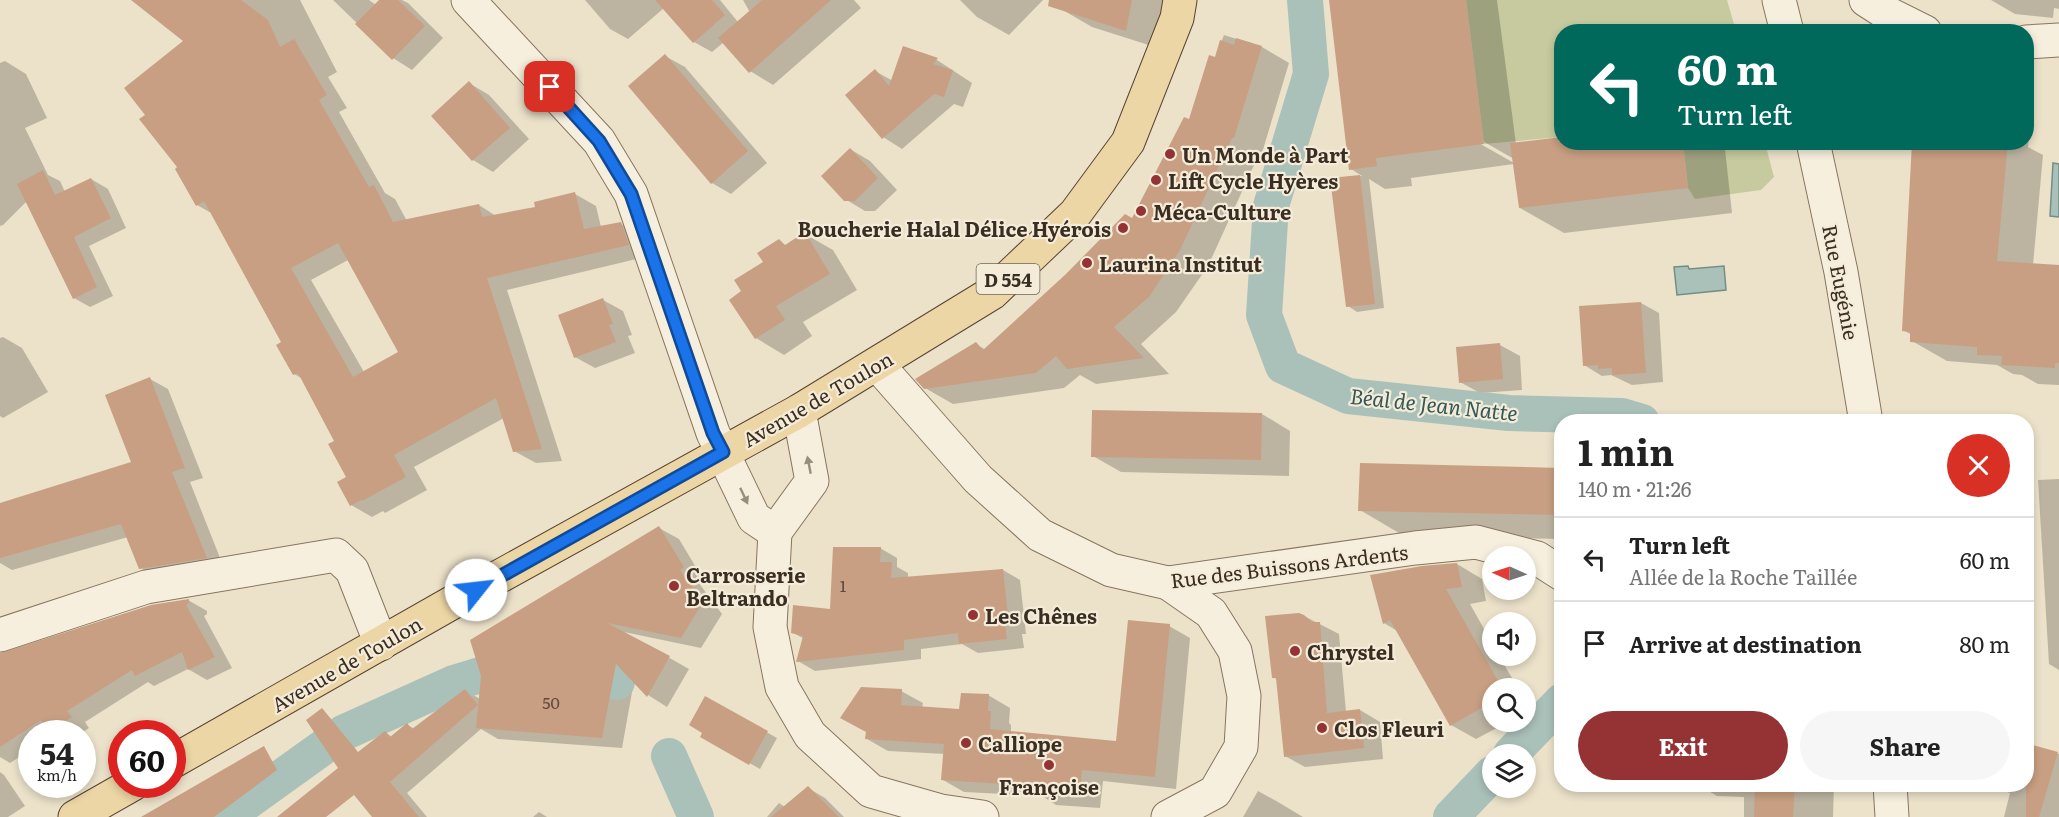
<!DOCTYPE html>
<meta charset="utf-8">
<style>
body{margin:0;font-family:Literata,serif;background:#f6f6f6;color:#222;height:100vh;display:flex;flex-direction:column;font-size:22px;white-space:nowrap}
*{box-sizing:border-box;margin:0}
p{font-size:20px;color:#767676}
.icon{flex:none;width:33px;height:33px;fill:none;stroke:currentColor;stroke-width:2;stroke-linecap:round;stroke-linejoin:round}
.map{position:relative;flex:1;overflow:hidden}
.side{position:absolute;left:1554px;top:414px;width:480px;height:378px;display:flex;flex-direction:column;background:#fff;border-radius:24px;box-shadow:0 3px 9px #0003}
.side>*{flex:none}
.guide{position:absolute;left:1554px;top:24px;width:480px;height:126px;border-radius:24px;box-shadow:0 3px 9px #0003;background:#00695c;color:#fff;overflow:hidden}
.needle{width:39px;rotate:273deg}
.fabs{position:absolute;left:1482px;top:546px;display:grid;gap:12px}
.fabs a{display:grid;place-items:center;width:54px;height:54px;border-radius:50%;background:#fff;box-shadow:0 3px 9px #0003;font-size:30px}
.speed{position:absolute;left:18px;top:720px;display:flex;gap:12px;font-size:30px;font-weight:700;text-align:center}
.speed>*{display:grid;place-content:center;width:78px;height:78px;border-radius:50%;background:#fff;box-shadow:0 3px 9px #0003;line-height:1}
.speed small{font-size:15px;font-weight:400}
.speed .limit{border:9px solid #d22;background:#fff;color:#111}
.pin{position:absolute;display:grid;place-items:center;width:51px;height:51px;color:#fff;margin:-26px;border-radius:12px;box-shadow:0 3px 9px #0006}
.me{position:absolute;width:66px;margin:-33px;rotate:61deg;stroke-linejoin:round;filter:drop-shadow(0 0 4px #0008)}
.turn{display:flex;align-items:center;gap:21px;height:126px;padding:0 24px;font-size:27px}
.turn .icon{width:78px;height:78px;stroke-width:2.5}
.turn b{display:block;font-size:42px;line-height:51px}
.round{display:grid;place-items:center;flex:none;width:63px;height:63px;border-radius:32px;background:#f6f6f6}
.headline{display:flex;align-items:center;justify-content:space-between;height:102px;padding:0 24px}
h1{font-size:36px;font-weight:700;line-height:45px}
.cta{display:flex;gap:12px;margin-top:auto;padding:12px 24px}
.cta a{flex:1;height:69px;border-radius:36px;background:#943234;color:#fff;font-size:24px;font-weight:700;line-height:69px;text-align:center}
.cta a+a{background:#f6f6f6;color:#222}
ul{padding:0;list-style:none}
li{display:flex;align-items:center;gap:18px;height:84px;padding:0 24px;border-top:2px solid #e0e0e0}
li div{flex:1}
li b{display:block;font-size:22px}
li em{font-style:normal}
.map>svg:first-child{display:block}
.green{fill:#c6ca9e}
.water{fill:#aac1ba;stroke:#718f88;stroke-width:1.5}
.shadow{fill:#0003;fill-rule:evenodd}
.lines{fill:none;stroke-linecap:round;stroke-linejoin:round}
.canal{stroke:#aac1ba;stroke-width:36}
.building{fill:#c89f82;fill-rule:evenodd}
.minor-casing{stroke:#88755f;stroke-width:35}
.primary-casing{stroke:#574333;stroke-width:35}
.minor{stroke:#f7efdd;stroke-width:33}
.primary{stroke:#ecd6a5;stroke-width:33}
.oneway{fill:#988e80}
.route-casing{stroke:#114b97;stroke-width:15}
.route{stroke:#1a73e8;stroke-width:10}
.poi-dot{fill:#943234;stroke:#f4ecd9;stroke-width:2}
.labels{text-anchor:middle;dominant-baseline:central;stroke-width:4.5;stroke-linejoin:round;paint-order:stroke}
.number-label{font-size:16px;fill:#5e4a3a}
.shield{fill:#f4ecd9;stroke:#726659;stroke-width:1.5}
.shield-label{font-size:18px;font-weight:bold;fill:#3a2d22}
.poi-label{font-size:20px;font-weight:bold;fill:#3a2d22;stroke:#f4ecd9;text-anchor:start}
.street-label{font-size:20px;fill:#3a2d22;stroke:#f4ecd9}
.water-label{font-size:21px;font-style:italic;fill:#325856;stroke:#f4ecd9}
</style>
<div class="map">
<svg width="2059" height="817" viewBox="0 0 2059 817">
<rect width="100%" height="100%" fill="#ece2ca"/>
<g class="green">
<polygon points="1466,0 1727,0 1736,31 1562,32 1561,137 1484,144"/>
<polygon points="1683,143 1765,143 1774,177 1761,190 1695,199 1688,188"/>
</g>
<g class="water">
<polygon points="2053,163 2059,164 2059,217 2050,216"/>
<polygon points="1688,266 1689,269 1724,266 1726,290 1677,295 1674,267"/>
</g>
<g class="shadow">
<path d="M133,0H300L337,72L328,77L347,108L339,112L385,193L395,199L407,221L479,205L496,216L536,208L575,194L596,206L601,227L621,224L642,236L649,256L507,290L562,461L536,463L514,451L504,418L414,467L427,490L385,513L383,511L372,517L351,505L348,478L336,441L303,379L294,374L283,343L213,214L197,205L179,167L147,115L186,41ZM348,260L400,352L364,372L311,280Z"/>
<polygon points="333,0 369,0 376,5 381,0 402,0 408,3 443,38 412,70 393,58"/>
<polygon points="585,0 720,0 742,27 712,52 694,42 664,8 628,39 610,29"/>
<polygon points="743,0 854,0 861,8 773,85 750,71 760,30"/>
<polygon points="960,0 1043,0 1009,35 977,17"/>
<polygon points="1062,0 1167,0 1158,48 1092,27 1061,9"/>
<path d="M1330,0H1497L1516,144L1713,142L1725,149L1732,213L1564,233L1520,208L1514,164L1411,178L1412,186L1385,189L1369,179L1384,308L1357,312L1348,306L1332,179L1362,176L1351,169ZM1479,139L1514,159V163L1477,142Z"/>
<polygon points="1991,0 2059,0 2059,9 2054,8 2053,18 2015,14"/>
<polygon points="1224,35 1262,47 1289,63 1262,153 1260,152 1208,266 1176,312 1141,344 1169,374 1096,384 1080,375 1064,388 953,404 925,388 976,344 986,350 1133,220 1190,121"/>
<polygon points="904,48 937,60 972,83 963,107 954,104 902,149 883,137 875,71 893,81"/>
<polygon points="665,56 685,67 767,163 731,194 712,183"/>
<polygon points="5,61 26,74 47,118 25,128 48,175 60,181 65,192 91,179 108,189 126,228 89,246 113,296 90,307 74,298 27,201 3,225 0,226 0,63"/>
<polygon points="469,83 489,95 529,139 493,172 473,160 434,116"/>
<polygon points="2026,124 2030,126 2028,147 2043,155 2033,265 2059,267 2059,385 2038,384 2022,375 2013,374 1997,365 1947,361 1912,341 1912,335 1903,330 1914,142 2026,142"/>
<polygon points="850,149 870,161 897,190 875,211 865,211 845,199"/>
<polygon points="805,234 833,250 857,290 803,322 812,336 784,355 756,338 743,292 779,241 786,246"/>
<polygon points="603,300 623,311 632,335 628,336 635,353 595,368 575,357"/>
<polygon points="1641,303 1659,313 1663,382 1632,385 1611,375 1602,376 1584,365"/>
<polygon points="3,337 22,348 48,392 3,418 0,416 0,338"/>
<polygon points="1500,345 1520,356 1522,390 1480,393 1460,382"/>
<polygon points="150,379 168,389 203,478 190,482 224,568 159,579 141,568 128,537 12,570 0,563 0,504 133,463"/>
<polygon points="1262,414 1290,431 1289,476 1121,472 1093,456"/>
<polygon points="1562,469 1562,539 1404,536 1360,510"/>
<polygon points="2059,479 2059,670 2049,664 2038,480"/>
<polygon points="659,528 679,539 703,579 698,582 722,614 701,648 624,632 689,669 667,707 648,695 634,681 622,748 498,739 481,729 407,793 427,817 374,817 385,732 392,737 407,725 415,729 465,690 480,699"/>
<polygon points="880,548 897,558 897,567 908,573 908,578 1003,570 1020,580 1026,634 1022,634 1024,648 978,653 962,644 921,649 921,659 815,671 798,661 804,639 792,632 831,610"/>
<polygon points="1457,564 1482,579 1486,601 1470,604 1492,643 1492,656 1499,656 1518,688 1492,688 1492,722 1508,722 1476,739 1451,725 1399,632 1384,623"/>
<polygon points="188,600 207,611 207,614 204,616 232,668 207,680 188,669 154,686 148,682 85,722 89,728 80,734 32,734 32,749 10,763 0,757 0,654"/>
<polygon points="1304,616 1339,634 1346,712 1360,710 1380,722 1383,759 1305,767 1285,756 1278,680 1273,677"/>
<polygon points="1169,626 1190,638 1176,789 1103,781 1100,808 1056,805 1042,796 964,792 943,780 945,754 888,751 867,739 901,691 923,703 922,708 961,711 988,695 1010,708 1009,723 1011,725 1011,733 1117,742"/>
<polygon points="706,698 777,738 760,769 702,736"/>
<polygon points="1526,702 1530,709 1526,712"/>
<polygon points="2026,744 2059,754 2059,817 2004,817 2010,793 1983,784 2026,784"/>
<polygon points="272,762 289,783 231,817 167,817"/>
<polygon points="0,772 4,775 25,806 8,817 0,817"/>
<polygon points="1697,784 1834,784 1833,817 1744,817 1744,797 1717,796"/>
<polygon points="808,788 825,798 844,817 767,817 779,803 785,807"/>
<polygon points="1258,791 1278,802 1303,817 1243,817"/>
<polygon points="539,812 547,817 533,817"/>
</g>
<g class="lines">
<g class="canal">
<polyline points="1305,0 1311,74 1271,206 1264,315 1283,366 1348,396 1509,413 1622,416 1642,422"/>
<polyline points="1511,754 1562,701"/>
<polyline points="669,756 696,817"/>
<polyline points="226,817 343,733 454,683 510,666 558,662 591,669 617,682"/>
<polyline points="1451,817 1492,774"/>
</g>
</g>
<g class="building">
<path d="M131,0H241L268,20L280,47L294,39L327,95L319,100L369,187L374,185L393,222L479,204L482,217L535,207L534,202L575,192L584,229L621,222L629,245L487,278L542,449L513,452L496,398L394,455L406,477L362,501L361,500L350,506L337,482L346,477L328,444L334,441L298,373L293,375L276,345L281,342L204,201L196,206L175,169L177,167L139,119L145,115L124,88L183,41ZM338,243L398,352L353,377L291,268Z"/>
<polygon points="379,0 398,0 425,26 392,60 355,24"/>
<polygon points="655,0 712,0 725,15 693,43"/>
<polygon points="762,0 831,0 749,73 718,38"/>
<polygon points="1049,0 1132,0 1126,31 1048,6"/>
<polygon points="1329,0 1466,0 1484,144 1376,158 1377,166 1349,170"/>
<polygon points="1236,38 1262,46 1234,138 1232,138 1180,250 1149,297 1114,327 1144,358 1067,369 1056,356 1036,373 924,389 915,379 976,342 983,350 1066,274 1125,214 1132,218 1184,117 1189,119 1209,55 1215,57 1220,40 1234,45"/>
<polygon points="903,46 938,58 933,64 953,70 944,97 934,94 882,139 845,95 875,69 889,86"/>
<polygon points="665,54 748,151 711,184 628,86"/>
<polygon points="469,81 510,128 472,161 431,116"/>
<polygon points="1562,137 1562,142 1683,142 1688,188 1519,208 1510,143"/>
<polygon points="1912,142 2008,142 1997,261 2059,265 2059,363 2055,363 2055,368 2001,365 2002,356 1977,355 1977,347 1910,342 1910,332 1902,331"/>
<polygon points="850,148 878,178 855,201 844,201 821,176"/>
<polygon points="43,170 55,195 91,178 111,218 74,237 97,287 73,299 17,184"/>
<polygon points="1360,175 1375,304 1346,307 1330,178"/>
<polygon points="805,232 830,274 776,306 785,320 755,339 729,300 741,291 734,280 763,262 757,253 779,239 785,245"/>
<polygon points="603,298 613,324 609,325 616,342 574,358 558,315"/>
<polygon points="1641,302 1646,373 1612,375 1612,368 1598,369 1598,365 1583,366 1579,306"/>
<polygon points="1500,343 1503,379 1459,383 1456,347"/>
<polygon points="150,377 185,468 172,472 207,558 139,569 121,524 0,558 0,503 131,462 105,395"/>
<polygon points="1092,410 1262,413 1261,460 1091,457"/>
<polygon points="1360,463 1562,468 1562,515 1358,511"/>
<polygon points="659,526 684,567 680,570 703,602 681,638 607,623 670,656 647,697 616,664 602,738 476,728 481,676 470,640"/>
<polygon points="833,547 881,547 880,562 892,562 891,578 1003,569 1009,625 1005,625 1007,639 959,644 958,633 904,640 904,650 796,662 803,636 791,633 793,605 830,609"/>
<polygon points="1457,563 1462,587 1446,589 1502,688 1492,688 1492,702 1450,726 1390,620 1383,624 1370,575 1422,566"/>
<polygon points="189,599 189,603 186,605 215,657 188,670 182,652 135,676 132,670 67,711 72,717 48,732 41,720 0,747 0,653 151,605"/>
<polygon points="1299,613 1304,615 1312,622 1320,622 1327,713 1360,709 1364,748 1284,757 1276,678 1272,678 1265,616"/>
<polygon points="1128,620 1170,624 1155,777 1082,770 1080,797 1033,793 1034,786 941,780 944,744 865,739 866,732 840,718 861,687 902,689 901,705 959,709 961,693 989,694 988,711 991,711 990,729 1116,741"/>
<polygon points="465,689 478,705 390,782 419,817 372,817 354,795 326,817 277,817 338,768 306,720 322,708 358,752 385,731 390,737 407,723 412,729"/>
<polygon points="705,696 768,731 749,765 700,737 702,733 689,725"/>
<polygon points="2026,743 2058,752 2039,817 2026,817"/>
<polygon points="264,746 277,770 214,817 141,817"/>
<polygon points="1755,784 1795,784 1793,817 1754,817"/>
<polygon points="808,786 839,817 771,817"/>
</g>
<g class="lines">
<defs>
<g id="minor">
<polyline points="468,0 599,141 631,194 713,433 754,518 775,532"/>
<polyline points="1779,0 1787,32"/>
<polyline points="1866,0 1883,11 1925,32"/>
<polyline points="2026,42 2059,40"/>
<polyline points="1813,142 1841,272 1866,422"/>
<polyline points="877,364 978,479 1040,535 1111,570 1168,583 1415,548 1476,542 1537,558 1562,574"/>
<polyline points="775,532 770,627 782,687 810,735 871,791 941,811 982,817"/>
<polyline points="775,532 812,481 799,411"/>
<polyline points="1168,583 1211,613 1235,651 1244,696 1241,747 1215,792 1168,817"/>
<polyline points="0,635 146,587 336,555 352,570 381,644"/>
<polyline points="1890,784 1892,817"/>
</g>
<g id="primary">
<polyline points="172,762 455,601 799,411 992,293 1075,214 1128,142 1177,18 1180,0"/>
<polyline points="75,817 133,784"/>
</g>
</defs>
<use href="#minor" class="minor-casing"/>
<use href="#primary" class="primary-casing"/>
<use href="#minor" class="minor"/>
<use href="#primary" class="primary"/>
</g>
<defs><path id="oneway-solid" d="M-6-.8H1V-3.2L6.5 0L1 3.2V.8H-6Z" transform="scale(1.5)"/></defs>
<g class="oneway">
<use href="#oneway-solid" transform="translate(809 465) rotate(-101)"/>
<use href="#oneway-solid" transform="translate(744 496) rotate(65)"/>
</g>
<g class="lines">
<defs>
<polyline id="route" points="476,590 723,452 713,433 631,194 599,141 550,87"/>
</defs>
<use href="#route" class="route-casing"/>
<use href="#route" class="route"/>
</g>
<g class="poi-dot">
<circle cx="1170" cy="154" r="6"/>
<circle cx="1156" cy="180" r="6"/>
<circle cx="1141" cy="211" r="6"/>
<circle cx="1123" cy="228" r="6"/>
<circle cx="1087" cy="263" r="6"/>
<circle cx="674" cy="586" r="6"/>
<circle cx="973" cy="615" r="6"/>
<circle cx="1295" cy="651" r="6"/>
<circle cx="1322" cy="728" r="6"/>
<circle cx="966" cy="743" r="6"/>
<circle cx="1049" cy="765" r="6"/>
</g>
<g class="labels">
<g class="number-label">
<text x="843" y="585">1</text>
<text x="551" y="702">50</text>
</g>
<rect class="shield" x="976.5" y="264" width="63" height="30" rx="4.5"/>
<g class="shield-label">
<text x="1008" y="279">D 554</text>
</g>
<g class="poi-label">
<text x="1182" y="154">Un Monde à Part</text>
<text x="1168" y="180">Lift Cycle Hyères</text>
<text x="1153" y="211">Méca-Culture</text>
<text x="1111" y="228" text-anchor="end">Boucherie Halal Délice Hyérois</text>
<text x="1099" y="263">Laurina Institut</text>
<text x="686" y="574">Carrosserie<tspan x="686" dy="23">Beltrando</tspan></text>
<text x="985" y="615">Les Chênes</text>
<text x="1307" y="651">Chrystel</text>
<text x="1334" y="728">Clos Fleuri</text>
<text x="978" y="743">Calliope</text>
<text x="1049" y="786" text-anchor="middle">Françoise</text>
</g>
<g class="street-label">
<text transform="translate(1842 282) rotate(79)">Rue Eugénie</text>
<text transform="translate(817 398) rotate(-30)">Avenue de Toulon</text>
<text transform="translate(1289 565) rotate(-7)">Rue des Buissons Ardents</text>
<text transform="translate(346 663) rotate(-30)">Avenue de Toulon</text>
</g>
<g class="water-label">
<text transform="translate(1434 403) rotate(6)">Béal de Jean Natte</text>
</g>
</g>
</svg>
<div class="fabs">
<a><svg class="needle" viewBox="-14 -14 28 28"><path d="M0-13l5 13h-10z" fill="#e53935"/><path d="M0 13l5-13h-10z" fill="#767676"/></svg></a>
<a><svg class="icon" aria-label="sound" viewBox="0 0 24 24"><path d="M4 9h4l5-4v14l-5-4H4zM17 9q2 3 0 6"/></svg></a>
<a><svg class="icon" aria-label="search" viewBox="0 0 24 24"><circle cx="10" cy="10" r="6"/><path d="M15 15l6 6"/></svg></a>
<a><svg class="icon" aria-label="layers" viewBox="0 0 24 24"><path d="M12 4l9 5-9 5-9-5zM3 14l9 5 9-5"/></svg></a>
</div>
<div class="speed"><div>54<small>km/h</small></div><div class="limit">60</div></div>
<div class="pin" style="left:550px;top:87px;background:#d93025"><svg class="icon" aria-label="arrive" viewBox="0 0 24 24"><path d="M6 21V4h12l-3 4 3 4H6"/></svg></div>
<svg class="me" style="left:476px;top:590px" viewBox="-20 -20 40 40"><circle r="19" fill="#fff"/><path d="M0-13L10 11 0 6-10 11z" fill="#1a73e8"/></svg>
<div class="guide">
<div class="turn"><svg class="icon" aria-label="left" viewBox="0 0 24 24"><path d="M17 20v-9H6M10 6l-5 5 5 5"/></svg><div><b>60 m</b>Turn left</div></div>
</div>
<section class="side">
<div class="headline"><div><h1>1 min</h1><p>140 m · 21:26</p></div><a class="round" style="background:#d93025;color:#fff"><svg class="icon" aria-label="close" viewBox="0 0 24 24"><path d="M6 6l12 12M18 6L6 18"/></svg></a></div>
<ul>
<li><svg class="icon" aria-label="left" viewBox="0 0 24 24"><path d="M17 20v-9H6M10 6l-5 5 5 5"/></svg><div><b>Turn left</b><p>Allée de la Roche Taillée</p></div><em>60 m</em></li>
<li><svg class="icon" aria-label="arrive" viewBox="0 0 24 24"><path d="M6 21V4h12l-3 4 3 4H6"/></svg><div><b>Arrive at destination</b></div><em>80 m</em></li>
</ul>
<div class="cta"><a>Exit</a><a>Share</a></div>
</section>
</div>
